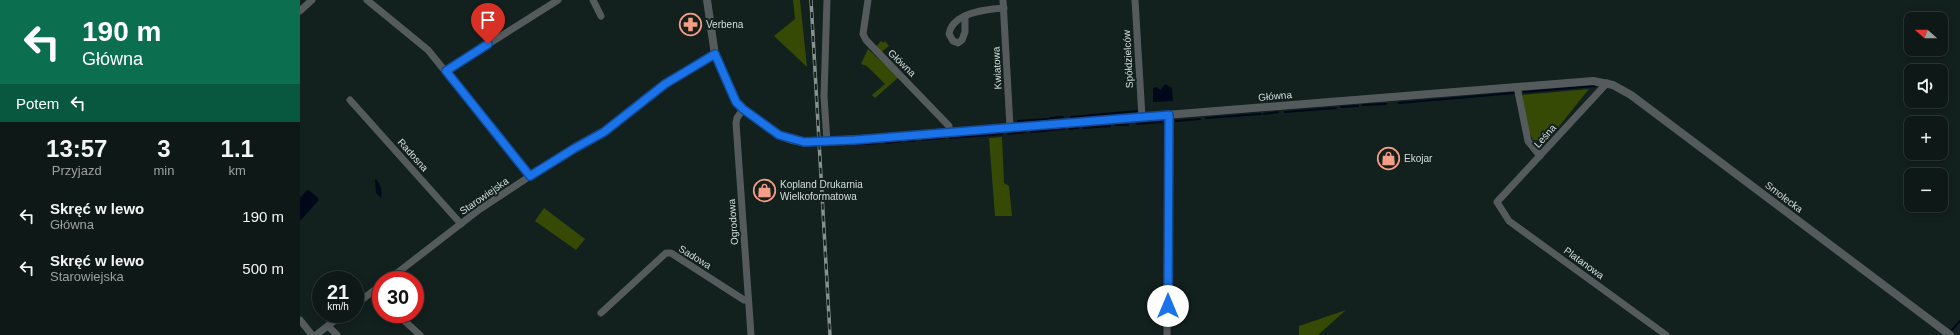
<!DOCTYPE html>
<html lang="pl">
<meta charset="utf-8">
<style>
body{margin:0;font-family:Helvetica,sans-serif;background:#1c2523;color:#f1f3f6;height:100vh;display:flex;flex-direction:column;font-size:15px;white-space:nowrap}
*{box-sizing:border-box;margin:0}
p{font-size:13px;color:#9ba0a1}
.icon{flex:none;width:22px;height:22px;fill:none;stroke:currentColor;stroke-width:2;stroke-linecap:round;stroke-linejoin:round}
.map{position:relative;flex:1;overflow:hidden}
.details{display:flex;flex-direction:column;background:#0e1816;width:300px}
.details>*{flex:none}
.guide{background:#0b6e4f;color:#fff;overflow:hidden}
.needle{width:26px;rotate:290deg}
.buttons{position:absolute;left:1604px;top:12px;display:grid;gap:8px}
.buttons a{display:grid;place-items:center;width:44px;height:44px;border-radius:8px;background:#0e1816;box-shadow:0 2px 10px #0003,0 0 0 1px #2e3735;font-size:20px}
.speed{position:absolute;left:12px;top:271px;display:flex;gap:8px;font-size:20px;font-weight:700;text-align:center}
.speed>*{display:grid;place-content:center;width:52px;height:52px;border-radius:50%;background:#0e1816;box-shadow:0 2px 10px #0003,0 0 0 1px #2e3735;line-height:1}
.speed small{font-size:10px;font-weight:400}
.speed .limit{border:6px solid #d22;background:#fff;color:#111}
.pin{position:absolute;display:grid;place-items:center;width:34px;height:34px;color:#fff;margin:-41px -17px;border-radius:50% 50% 50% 0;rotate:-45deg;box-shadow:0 0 4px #0007}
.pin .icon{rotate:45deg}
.me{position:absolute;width:44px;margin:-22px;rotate:0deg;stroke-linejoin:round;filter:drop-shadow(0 0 3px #0008)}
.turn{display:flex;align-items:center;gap:14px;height:84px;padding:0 16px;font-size:18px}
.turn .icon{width:52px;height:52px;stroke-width:2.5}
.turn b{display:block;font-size:28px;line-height:34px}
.then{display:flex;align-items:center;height:38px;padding:0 16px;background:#0003;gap:8px;font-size:15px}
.eta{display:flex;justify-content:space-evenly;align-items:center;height:68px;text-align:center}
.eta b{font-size:24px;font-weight:700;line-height:28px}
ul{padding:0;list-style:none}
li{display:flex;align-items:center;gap:12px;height:52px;padding:0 16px}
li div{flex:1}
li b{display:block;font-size:15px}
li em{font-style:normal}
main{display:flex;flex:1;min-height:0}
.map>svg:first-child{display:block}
.green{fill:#364a06}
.water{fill:#00081a}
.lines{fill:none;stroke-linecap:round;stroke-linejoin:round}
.stream{stroke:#00081a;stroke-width:2}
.minor{stroke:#555b5d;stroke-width:7}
.tertiary{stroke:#555b5d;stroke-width:8}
.rail-casing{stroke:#869190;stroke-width:3.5}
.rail{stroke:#12201e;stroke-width:2;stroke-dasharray:6;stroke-linecap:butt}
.route-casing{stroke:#114b97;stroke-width:10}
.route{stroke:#1a73e8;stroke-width:7}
.labels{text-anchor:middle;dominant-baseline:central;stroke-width:4;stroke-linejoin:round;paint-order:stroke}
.poi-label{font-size:10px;fill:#d5dedd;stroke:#12201e;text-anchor:start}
.street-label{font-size:10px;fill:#d5dedd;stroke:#12201e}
</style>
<main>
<section class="details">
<div class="guide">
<div class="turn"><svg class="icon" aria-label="left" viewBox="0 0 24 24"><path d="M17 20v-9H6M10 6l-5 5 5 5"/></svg><div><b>190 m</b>Główna</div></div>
<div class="then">Potem<svg class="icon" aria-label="left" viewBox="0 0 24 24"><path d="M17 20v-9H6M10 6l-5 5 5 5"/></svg></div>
</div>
<div class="eta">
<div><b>13:57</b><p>Przyjazd</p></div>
<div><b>3</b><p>min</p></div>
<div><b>1.1</b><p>km</p></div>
</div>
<ul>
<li><svg class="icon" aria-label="left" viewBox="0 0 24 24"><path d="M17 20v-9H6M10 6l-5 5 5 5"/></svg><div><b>Skręć w lewo</b><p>Główna</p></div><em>190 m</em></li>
<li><svg class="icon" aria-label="left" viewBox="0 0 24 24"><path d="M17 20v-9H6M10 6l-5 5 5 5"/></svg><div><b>Skręć w lewo</b><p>Starowiejska</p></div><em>500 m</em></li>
</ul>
</section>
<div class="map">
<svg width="1660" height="335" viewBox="0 0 1660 335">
<rect width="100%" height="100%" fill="#12201e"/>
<g class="green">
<polygon points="493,0 500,0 507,67 474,36 495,19"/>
<polygon points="581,41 583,43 585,41 589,46 580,53 575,48"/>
<polygon points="568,49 599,77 575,98 572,95 585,84 567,66 561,64"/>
<polygon points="1289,89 1257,129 1244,141 1233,140 1229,131 1221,95"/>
<polygon points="702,137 704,183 709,186 712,216 695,216 689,138"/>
<polygon points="244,208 285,239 276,250 235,221"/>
<polygon points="1046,310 1018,335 999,335 999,326"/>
</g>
<g class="water">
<polygon points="865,84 872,88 873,101 853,102 853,88 856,87 861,90"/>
<path d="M75,179C80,182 83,193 81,198L76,193Z"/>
<polygon points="7,190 9,190 18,198 18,201 0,221 0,198"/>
</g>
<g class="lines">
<g class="stream">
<polyline points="1224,92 1295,86"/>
<polyline points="1099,103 1214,93"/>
<polyline points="1063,105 1086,104"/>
<polyline points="1041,107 1058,106"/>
<polyline points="985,112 1036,108"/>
<polyline points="964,114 978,112"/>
<polyline points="771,117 837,111"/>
<polyline points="750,118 763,117"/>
<polyline points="906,118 961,114"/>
<polyline points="718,121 748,119"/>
<polyline points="876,121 900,119"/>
<polyline points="837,124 861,122"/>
<polyline points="816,125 828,125"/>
<polyline points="784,128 810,126"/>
<polyline points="770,129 778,128"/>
<polyline points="731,132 764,129"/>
<polyline points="708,134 725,132"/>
<polyline points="650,138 702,134"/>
<polyline points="622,140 644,138"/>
<polyline points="608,141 614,141"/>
<polyline points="586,143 602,141"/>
<polyline points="546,145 579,143"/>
<polyline points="1650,332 1660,321"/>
</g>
<g class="minor">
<polyline points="67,0 128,50 230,176"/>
<polyline points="293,0 301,16"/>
<polyline points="527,0 524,96 527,142"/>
<polyline points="568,0 563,34 566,40 649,126 649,132"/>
<polyline points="703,0 710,127"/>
<polyline points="835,0 842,117"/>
<polyline points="0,11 12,0"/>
<path d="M665,18V32L662,40L658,43L653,41L649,34C652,13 687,9 704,8"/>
<polyline points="146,71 258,0"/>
<polyline points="1307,83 1197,202 1209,221 1366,335"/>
<polyline points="1217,87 1228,141 1240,156"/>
<polyline points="50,100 161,224"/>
<polyline points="443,109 437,118 436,123 451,335"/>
<polyline points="88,280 180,209 256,159 304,132 365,84 415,55"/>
<polyline points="76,290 81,297"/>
<polyline points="55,305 81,285"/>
<polyline points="301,313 366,253 371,253 444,300 448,300"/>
<polyline points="97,314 120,335"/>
<polyline points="0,320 12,335"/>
<polyline points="28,326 37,335"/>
<polyline points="16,335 43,314"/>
<polyline points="867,335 869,115"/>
</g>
<polyline class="tertiary" points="407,0 415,55 436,101 443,109 479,135 492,140 504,142 578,138 1293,81 1313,85 1331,95 1650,335"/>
<defs>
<polyline id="rail" points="511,0 530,335"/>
</defs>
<use href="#rail" class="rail-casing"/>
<use href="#rail" class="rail"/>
</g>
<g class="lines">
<defs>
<polyline id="route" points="188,44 146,71 230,176 275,148 304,132 365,84 415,54 436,102 443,109 479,135 504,142 555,140 869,115 868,306"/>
</defs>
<use href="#route" class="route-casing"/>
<use href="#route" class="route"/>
</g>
<defs>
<symbol id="pharmacy-ring" viewBox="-11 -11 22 22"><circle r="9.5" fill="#12201e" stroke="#f49e87" stroke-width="1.5"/><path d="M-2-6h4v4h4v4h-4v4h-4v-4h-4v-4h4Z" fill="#f49e87"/></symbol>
<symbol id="shop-ring" viewBox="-11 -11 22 22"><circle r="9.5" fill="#12201e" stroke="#f49e87" stroke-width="1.5"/><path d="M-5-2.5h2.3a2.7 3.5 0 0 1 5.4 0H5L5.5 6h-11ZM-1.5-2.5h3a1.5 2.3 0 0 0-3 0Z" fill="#f49e87"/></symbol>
</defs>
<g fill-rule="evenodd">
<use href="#pharmacy-ring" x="378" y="12" width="25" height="25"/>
<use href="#shop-ring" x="1076" y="146" width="25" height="25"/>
<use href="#shop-ring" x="452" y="178" width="25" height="25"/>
</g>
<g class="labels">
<g class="poi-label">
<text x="406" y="24">Verbena</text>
<text x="1104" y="158">Ekojar</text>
<text x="480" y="184">Kopland Drukarnia<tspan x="480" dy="12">Wielkoformatowa</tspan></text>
</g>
<g class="street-label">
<text transform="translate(828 59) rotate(-93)">Spółdzielców</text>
<text transform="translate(602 63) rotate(44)">Główna</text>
<text transform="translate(697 68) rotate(-93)">Kwiatowa</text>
<text transform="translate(975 96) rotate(-5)">Główna</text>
<text transform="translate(1245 136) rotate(-48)">Leśna</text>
<text transform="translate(113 155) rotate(48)">Radosna</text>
<text transform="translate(184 196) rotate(-35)">Starowiejska</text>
<text transform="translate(1484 197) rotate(37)">Smolecka</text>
<text transform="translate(433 222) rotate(-94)">Ogrodowa</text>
<text transform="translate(395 257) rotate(32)">Sadowa</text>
<text transform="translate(1284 263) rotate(36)">Platanowa</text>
</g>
</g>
</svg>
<div class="buttons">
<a><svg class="needle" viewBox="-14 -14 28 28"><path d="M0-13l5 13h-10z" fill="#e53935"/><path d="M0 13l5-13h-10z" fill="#9ba0a1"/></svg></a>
<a><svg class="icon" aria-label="sound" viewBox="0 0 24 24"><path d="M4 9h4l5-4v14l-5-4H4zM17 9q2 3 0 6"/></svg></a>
<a>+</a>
<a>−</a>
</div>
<div class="speed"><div>21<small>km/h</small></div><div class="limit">30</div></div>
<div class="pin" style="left:188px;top:44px;background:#d93025"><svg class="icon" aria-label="arrive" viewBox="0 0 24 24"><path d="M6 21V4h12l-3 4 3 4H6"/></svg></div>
<svg class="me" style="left:868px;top:306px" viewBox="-20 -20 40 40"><circle r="19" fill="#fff"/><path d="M0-13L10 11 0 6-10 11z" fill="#1a73e8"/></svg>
</div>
</main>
